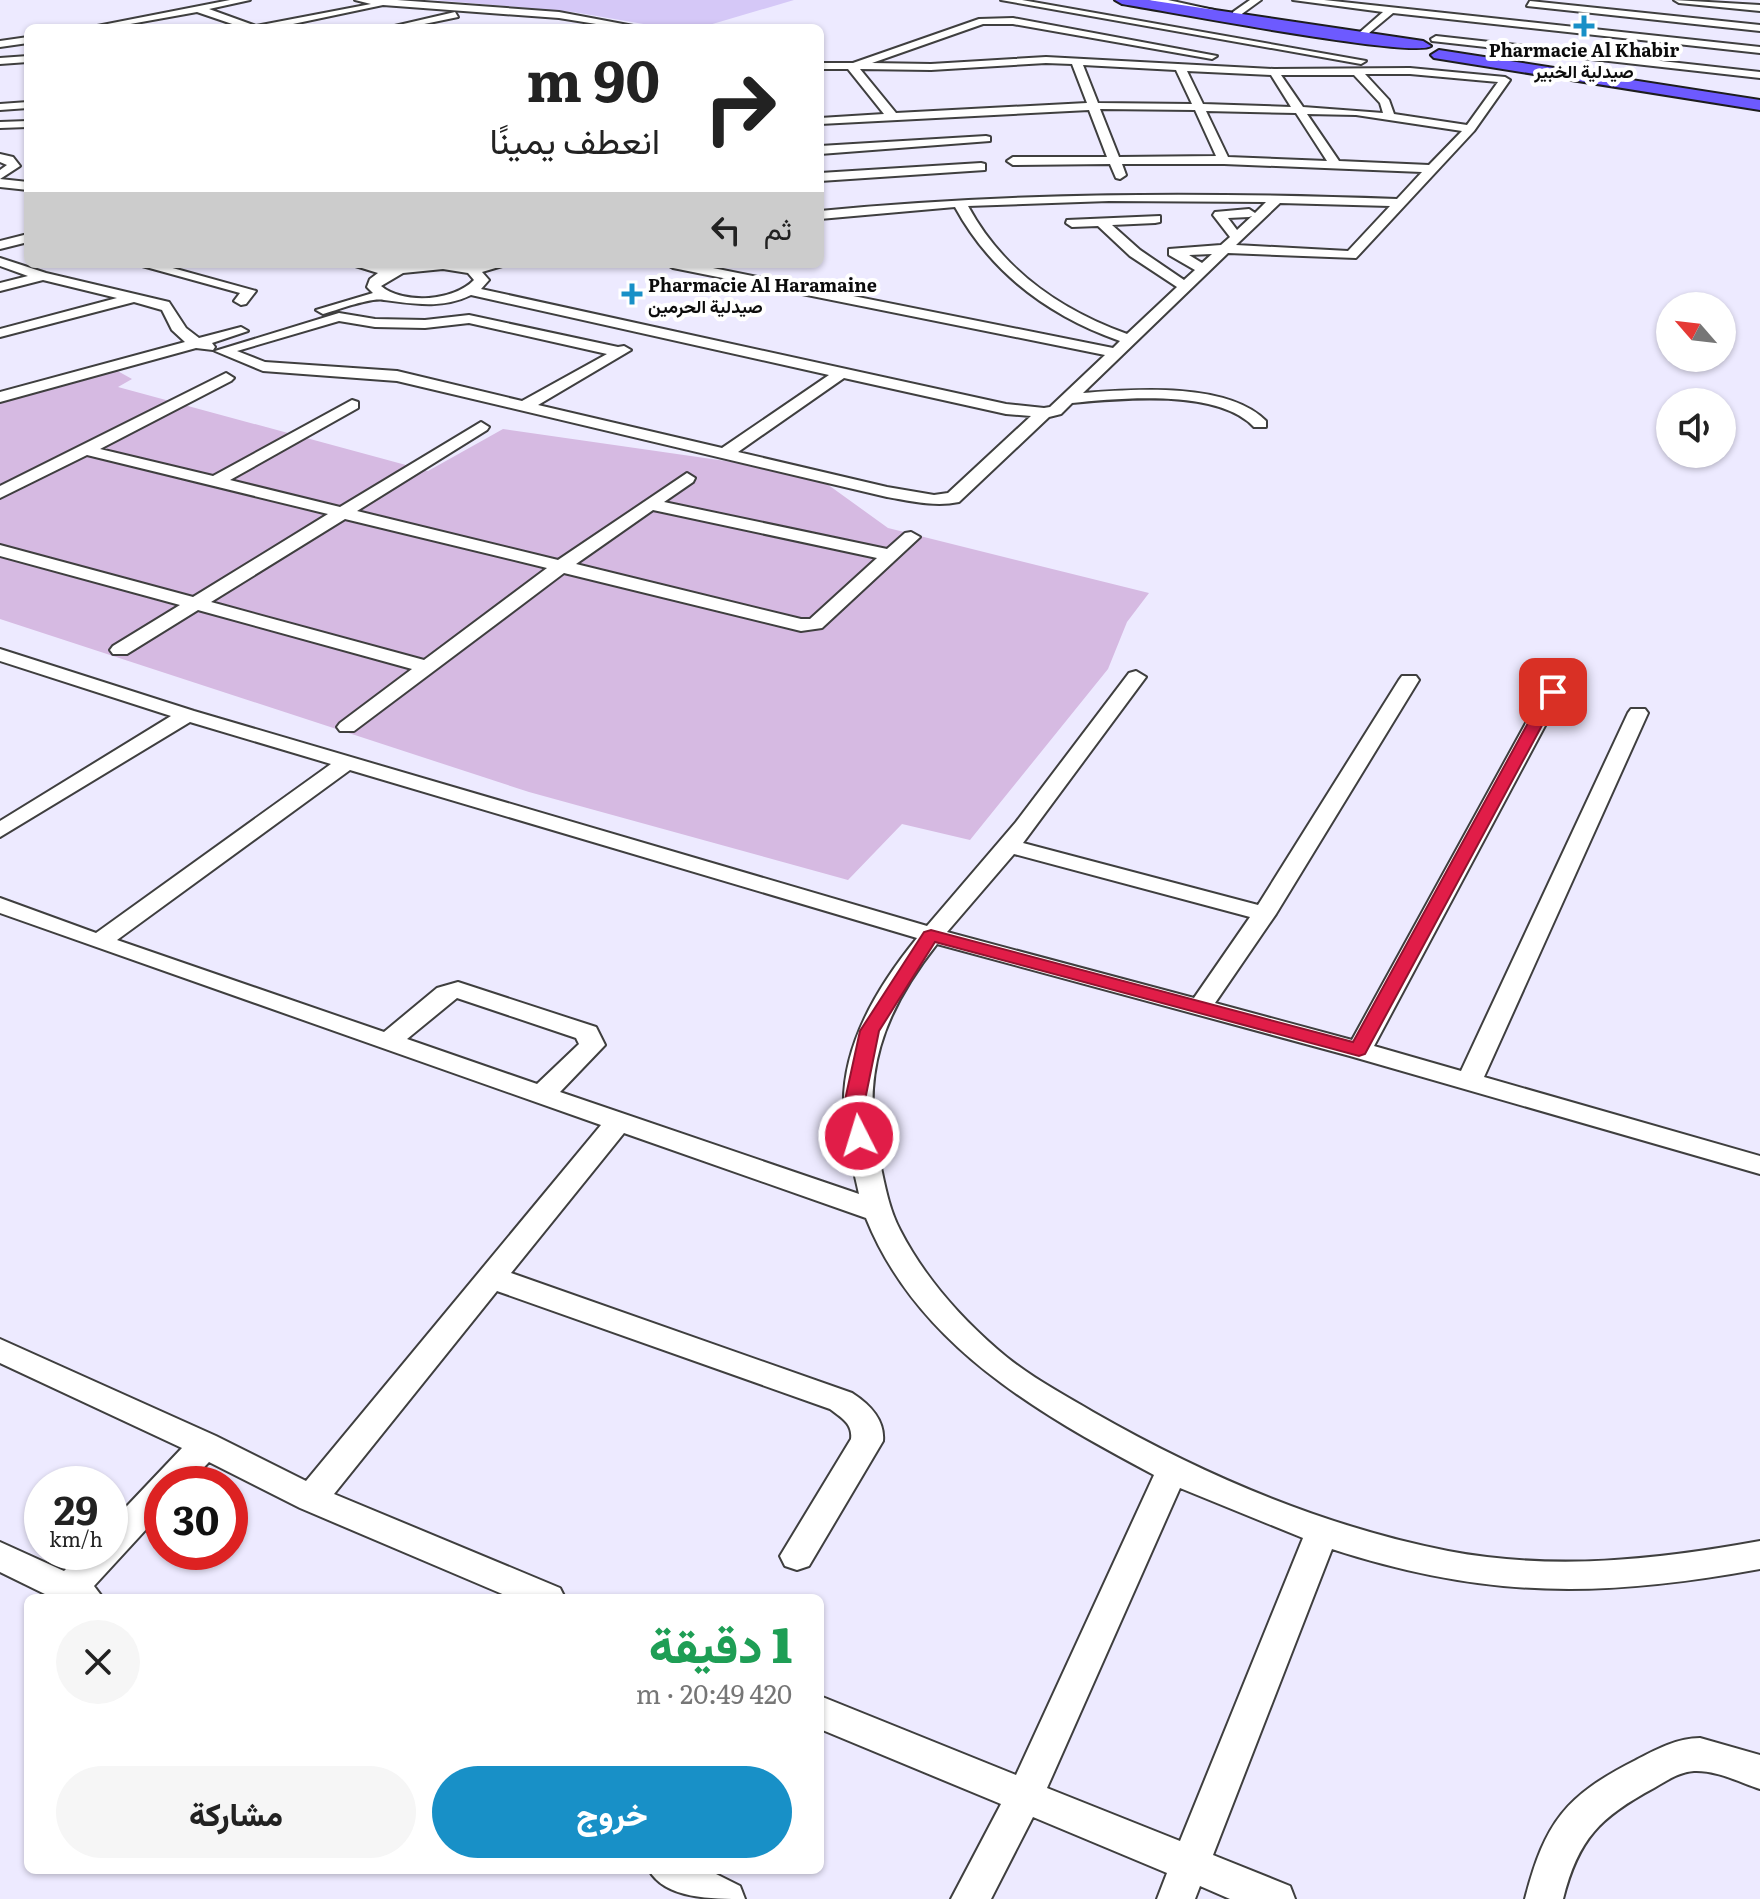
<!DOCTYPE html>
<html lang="ar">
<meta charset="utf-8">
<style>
body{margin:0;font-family:Literata,Vazirmatn,serif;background:#f6f6f6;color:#222;direction:rtl;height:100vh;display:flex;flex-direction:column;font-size:30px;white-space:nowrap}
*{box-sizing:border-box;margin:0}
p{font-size:26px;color:#767676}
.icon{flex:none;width:44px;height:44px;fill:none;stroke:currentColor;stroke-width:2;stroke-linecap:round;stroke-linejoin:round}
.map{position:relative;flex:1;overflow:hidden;direction:ltr}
.panel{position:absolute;left:24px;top:1594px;width:800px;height:280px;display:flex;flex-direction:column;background:#fff;border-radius:12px;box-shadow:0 2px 6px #0004;direction:rtl}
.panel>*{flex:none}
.hud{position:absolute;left:24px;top:24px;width:800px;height:244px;border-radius:12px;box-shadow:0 2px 6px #0004;direction:rtl;background:#fff;color:#222;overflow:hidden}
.needle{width:52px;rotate:298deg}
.buttons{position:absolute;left:1656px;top:292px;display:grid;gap:16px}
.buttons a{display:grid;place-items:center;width:80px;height:80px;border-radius:50%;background:#fff;box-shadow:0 2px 6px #0004;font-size:40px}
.speed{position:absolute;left:24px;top:1466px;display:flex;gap:16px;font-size:40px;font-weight:700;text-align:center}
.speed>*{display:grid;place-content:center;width:104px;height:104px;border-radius:50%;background:#fff;box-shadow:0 2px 6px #0004;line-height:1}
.speed small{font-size:20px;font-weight:400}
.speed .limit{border:12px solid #d22;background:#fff;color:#111}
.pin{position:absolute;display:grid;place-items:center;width:68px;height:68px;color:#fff;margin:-34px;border-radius:16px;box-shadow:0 4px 12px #0006}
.me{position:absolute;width:88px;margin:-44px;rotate:355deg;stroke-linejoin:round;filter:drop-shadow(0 0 6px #0008)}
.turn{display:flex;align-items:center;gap:28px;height:168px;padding:0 32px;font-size:36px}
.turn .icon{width:104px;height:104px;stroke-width:2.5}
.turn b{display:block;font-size:56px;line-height:68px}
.then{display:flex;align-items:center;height:76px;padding:0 32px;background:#0003;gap:16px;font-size:30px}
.round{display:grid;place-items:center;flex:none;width:84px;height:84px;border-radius:42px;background:#f6f6f6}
.head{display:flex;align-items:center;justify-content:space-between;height:136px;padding:0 32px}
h1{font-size:48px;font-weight:800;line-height:60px;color:#1e9e55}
.action{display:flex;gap:16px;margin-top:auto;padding:16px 32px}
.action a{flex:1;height:92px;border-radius:48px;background:#1890c7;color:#fff;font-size:32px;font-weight:800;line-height:92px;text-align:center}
.action a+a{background:#f6f6f6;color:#222}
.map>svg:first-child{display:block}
.farmland{fill:#d5c8f7}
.cemetery{fill:#d6bae2}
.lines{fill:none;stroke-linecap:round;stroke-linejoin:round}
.street-casing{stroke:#3f3f3f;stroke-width:4}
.primary-casing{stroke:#1d1d1d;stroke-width:4}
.street{fill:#fff;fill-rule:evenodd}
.primary{fill:#6d5aff;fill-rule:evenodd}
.route{fill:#e11d48;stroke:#92132f;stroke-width:2}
.poi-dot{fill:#1890c7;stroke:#fff;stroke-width:3}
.labels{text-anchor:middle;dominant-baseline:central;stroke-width:8;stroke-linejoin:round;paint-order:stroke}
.far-poi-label{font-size:18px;font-weight:bold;fill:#0c0c0c;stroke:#fff}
</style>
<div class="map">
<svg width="1760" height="1899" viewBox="0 0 1760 1899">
<rect width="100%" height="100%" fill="#edeaff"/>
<polygon class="farmland" points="434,0 794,0 699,28 667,28 573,12"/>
<polygon class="cemetery" points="114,369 132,379 118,387 428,471 503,429 789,470 827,484 888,528 1149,593 1127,622 1108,669 970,840 902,824 848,880 529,792 0,619 0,400"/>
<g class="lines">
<defs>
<g id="street">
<polygon points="230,0 250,0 209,9 256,26 371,4 355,0 397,0 559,12 644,28 621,28 559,18 383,5 274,28 244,28 197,12 108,28 87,28"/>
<polygon points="1001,0 1022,0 1366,61 1361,64"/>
<polygon points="1147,0 1168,0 1214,10 1209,13"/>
<polygon points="1250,0 1261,0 1239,16 1233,16 1233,12"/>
<polygon points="1293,0 1324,0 1760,47 1760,53 1393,13 1363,38 1359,33 1383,12"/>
<polygon points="1674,0 1760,5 1760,11 1679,3"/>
<polygon points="1530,1 1760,25 1760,31 1527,6"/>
<polygon points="455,12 458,17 405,28 386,28"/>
<path d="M1013,18L1217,56L1212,59L1013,24H983L872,63L931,64L1046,57L1274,69L1410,68L1505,77L1510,80L1474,131L1356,258L1228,253L1083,393C1134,389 1228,382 1266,421V427H1254C1218,389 1122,398 1072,403L1061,414L1049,417L959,502C935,507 911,501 887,497L397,381L263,371L215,351L339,313L375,319L425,320L469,315L618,347L624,346L631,350L538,405L722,448L829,375L471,295C442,309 415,304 384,300C371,297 338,310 323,314L316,310L373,293L367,287L370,279L378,273L349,264L390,268L405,264H509L482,272L489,280L481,289L1006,404L1044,408L1050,407L1105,355L673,268L666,264H693L1113,348L1120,341C1049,316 991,273 955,207L820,219V211C1012,192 1204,192 1397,199L1422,172L1224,164H1122L1126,175L1120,179L1116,178L1110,164L1013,165L1007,161L1013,157H1107L1089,110L820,124V118L884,114L848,69H820V63H853L979,19ZM1046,63L1072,64L1087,103L896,113L860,69L931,70ZM1083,65L1176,70L1192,104L1098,103ZM1187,71L1271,75L1291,107L1203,104ZM1365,74H1410L1498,82L1467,125L1394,114L1389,100ZM1281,75H1354L1380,103L1383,113L1303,107ZM1100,109L1195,110L1216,156L1119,157ZM1206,111L1296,113L1327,161L1228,157ZM1307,114L1356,115L1462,131L1429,165L1339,161ZM1109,201L1266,202L1255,213L1249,209L1215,212L1213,215L1230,237L1221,245L1169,249V255L1195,270L1184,280L1140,250L1112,225L1155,223L1160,222V216L1067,220L1066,223L1072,227L1098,226L1130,256L1177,287L1127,334C1060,310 1002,269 968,206ZM1280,203L1390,206L1348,251L1236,245ZM1252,216L1237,230L1228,218L1249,217ZM1212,254L1202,263L1189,255ZM443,269L468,273L474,280C454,301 404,305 381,286L403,273ZM339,321L375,327L425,328L469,323L607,354L522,401L397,371L265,362L237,351ZM844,378L1006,414L1031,416L948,493L934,495L887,487L738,452Z"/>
<polygon points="1436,36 1760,72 1760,78 1432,41 1431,39"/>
<polygon points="28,37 28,43 0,47 0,41"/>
<polygon points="28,56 28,62 0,64 0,58"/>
<polygon points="28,102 28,108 0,110 0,104"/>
<polygon points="28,121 28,127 0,128 0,122"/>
<polygon points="986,136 990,137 990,141 820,154 820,146"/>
<polygon points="0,154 13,157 20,166 0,179 0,170 7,165 0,162"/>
<polygon points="981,163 985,164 985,170 820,181 820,173"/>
<polygon points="0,179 28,182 28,190 0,187"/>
<polygon points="28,234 28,242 0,249 0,241"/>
<polygon points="0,258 46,273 169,302 186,328 199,338 241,327 248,331 212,343 215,347 213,350 196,348 0,402 0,392 185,342 172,330 162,310 134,302 0,337 0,329 117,298 43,280 0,291 0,283 28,276 0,266"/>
<polygon points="135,264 158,264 256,291 246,304 241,305 234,301 240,293"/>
<path d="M226,373L234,378L231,381L100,449L213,476L352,400L358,402V408L230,480L340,507L481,422L489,427L487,430L357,511L558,560L687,473L695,478L693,482L664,502L887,549L905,533L911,532L920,537L822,628L801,631L564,573L354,731H340L337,727L340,723L412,669L198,610L127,654H113L110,650L113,646L180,605L0,556V545L193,597L328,514L87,455L0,498V486ZM653,510L877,558L810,619H801L576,564ZM345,519L547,568L424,660L211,602Z"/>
<path d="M0,649L194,711L927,926L1016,822L1129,673L1136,671L1146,677L1023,843L1258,905L1399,680L1402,676H1416L1419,680L1276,914L1215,1003L1352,1040L1543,692L1546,688H1560L1563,692L1374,1046L1461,1071L1628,713L1631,709H1645L1648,713L1484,1077L1760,1156V1174L1350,1056L937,944C883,1012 859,1076 880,1163C885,1186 889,1209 900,1230C923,1275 959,1316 997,1349C1025,1374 1061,1393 1093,1412C1205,1476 1322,1526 1448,1551C1553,1571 1656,1560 1760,1541V1569C1602,1598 1486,1599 1332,1549L1213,1855L1290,1886L1295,1899H1230L1200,1886L1195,1899H1157L1167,1873L1033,1817L991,1899H951L1001,1804L820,1729V1696L1016,1775L1154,1475C1039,1414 917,1345 866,1218L624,1133L511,1273L852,1393C869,1404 885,1419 883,1441L809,1566L797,1570L785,1566L780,1556L851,1439C853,1424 842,1418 830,1409L497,1291L334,1494L560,1588L565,1598H512L300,1508L209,1462L188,1484H162V1512L94,1586L103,1598H53L0,1572V1542L64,1571L83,1552H110V1524L182,1448L0,1363V1339L216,1436L306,1481L601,1125L0,913V898L96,933L331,764L190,722L0,837V821L171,716L0,661ZM350,770L917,938C878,986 841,1046 844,1110C845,1138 853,1166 859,1194L560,1092L605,1045L596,1027L458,982L437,988L384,1032L117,940ZM1014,854L1250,917L1194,998L947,932ZM457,998L576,1038L579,1044L537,1084L407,1039ZM1180,1488L1303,1538L1180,1841L1047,1788Z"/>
<path d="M1700,1738L1760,1755V1789C1739,1782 1716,1770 1694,1771C1679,1772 1666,1781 1654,1788C1600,1817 1578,1839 1563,1899H1525C1545,1822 1565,1796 1636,1760C1655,1750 1677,1738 1700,1738Z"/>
<path d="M649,1870H708L740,1886L745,1899C712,1899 665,1899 649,1870Z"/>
</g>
<g id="primary">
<path d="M1115,0H1148L1423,41L1431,46C1416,59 1160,10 1122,4Z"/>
<polygon points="1439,50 1760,100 1760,110 1434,58 1431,55"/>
</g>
</defs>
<use href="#street" class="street-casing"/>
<use href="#primary" class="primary-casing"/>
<use href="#street" class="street"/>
<use href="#primary" class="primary"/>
</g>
<polygon class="route" points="1553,687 1560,692 1365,1054 1359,1056 935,942 879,1031 865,1100 869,1136 859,1143 852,1141 845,1100 860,1031 924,932 931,930 1353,1042 1545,692"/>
<g class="poi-dot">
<path d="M1580 14h8v8h8v8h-8v8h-8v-8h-8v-8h8z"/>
<path d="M628 282h8v8h8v8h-8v8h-8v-8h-8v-8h8z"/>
</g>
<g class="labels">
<g class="far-poi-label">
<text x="1584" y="49">Pharmacie Al Khabir<tspan x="1584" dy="21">صيدلية الخبير</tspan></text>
<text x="648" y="284" text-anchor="start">Pharmacie Al Haramaine<tspan x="648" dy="21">صيدلية الحرمين</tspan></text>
</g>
</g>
</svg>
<div class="buttons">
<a><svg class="needle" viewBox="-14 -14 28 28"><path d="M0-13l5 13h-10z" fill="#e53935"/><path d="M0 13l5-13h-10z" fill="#767676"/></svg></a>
<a><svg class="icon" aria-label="sound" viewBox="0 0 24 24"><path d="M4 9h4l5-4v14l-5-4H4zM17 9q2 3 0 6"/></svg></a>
</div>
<div class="speed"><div>29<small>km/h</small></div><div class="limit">30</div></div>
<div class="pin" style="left:1553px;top:692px;background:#d93025"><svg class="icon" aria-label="arrive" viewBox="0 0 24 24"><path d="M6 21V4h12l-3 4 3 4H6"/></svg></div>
<svg class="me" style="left:859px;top:1136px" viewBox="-20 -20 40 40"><circle r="17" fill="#e11d48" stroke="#fff" stroke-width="3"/><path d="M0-11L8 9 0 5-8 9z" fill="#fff"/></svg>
<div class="hud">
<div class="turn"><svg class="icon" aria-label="right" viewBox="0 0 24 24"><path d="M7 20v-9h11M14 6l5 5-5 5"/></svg><div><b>90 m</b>انعطف يمينًا</div></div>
<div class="then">ثم<svg class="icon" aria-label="left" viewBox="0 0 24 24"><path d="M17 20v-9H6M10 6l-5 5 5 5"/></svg></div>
</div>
<section class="panel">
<div class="head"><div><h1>1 دقيقة</h1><p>420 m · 20:49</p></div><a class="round"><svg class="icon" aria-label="close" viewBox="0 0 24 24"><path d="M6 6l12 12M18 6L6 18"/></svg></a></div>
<div class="action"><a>خروج</a><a>مشاركة</a></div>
</section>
</div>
